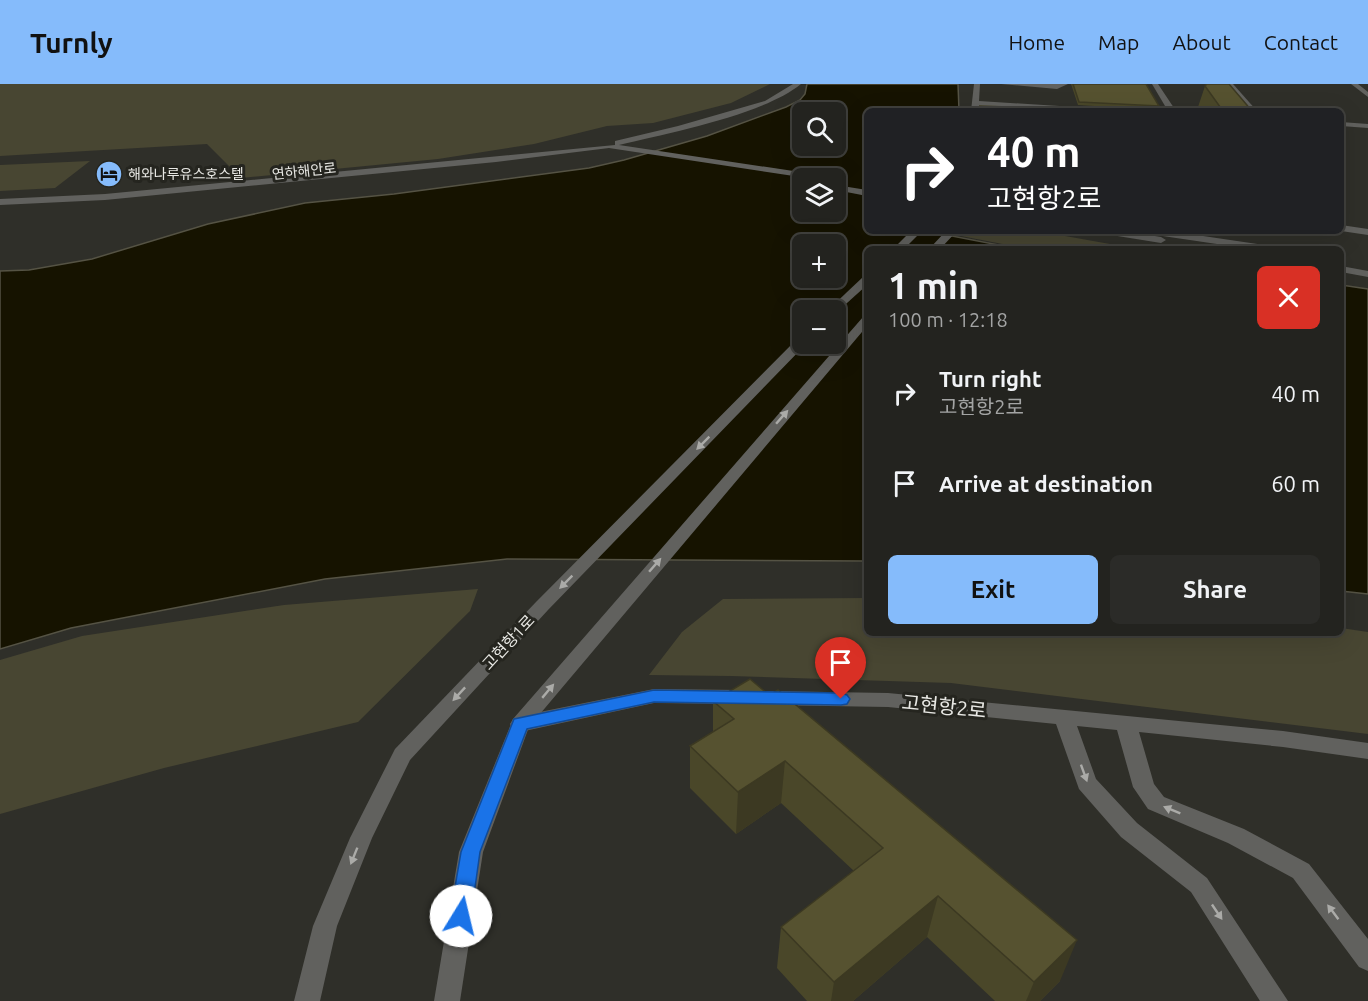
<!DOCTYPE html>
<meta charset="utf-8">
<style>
body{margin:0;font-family:Ubuntu,"Noto Sans KR",sans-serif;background:#2b2b28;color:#f1f3f6;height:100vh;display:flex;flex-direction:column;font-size:22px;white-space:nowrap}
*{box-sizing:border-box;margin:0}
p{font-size:20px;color:#a3a4a4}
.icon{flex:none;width:33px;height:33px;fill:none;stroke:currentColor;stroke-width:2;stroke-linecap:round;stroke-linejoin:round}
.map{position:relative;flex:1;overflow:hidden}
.drawer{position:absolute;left:864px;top:162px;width:480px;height:390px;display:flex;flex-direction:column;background:#23231f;border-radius:9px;box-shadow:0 6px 24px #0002,0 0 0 2px #40403d}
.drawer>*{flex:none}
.top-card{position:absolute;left:864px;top:24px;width:480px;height:126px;border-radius:9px;box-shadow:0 6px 24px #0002,0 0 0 2px #40403d;background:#202124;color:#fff;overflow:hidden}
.fabs{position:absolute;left:792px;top:18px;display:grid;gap:12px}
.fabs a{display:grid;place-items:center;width:54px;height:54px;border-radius:9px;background:#23231f;box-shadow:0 6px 24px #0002,0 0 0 2px #40403d;font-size:30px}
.pin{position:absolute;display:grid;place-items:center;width:51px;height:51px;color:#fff;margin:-62px -26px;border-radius:50% 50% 50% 0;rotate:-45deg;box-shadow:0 0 6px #0007}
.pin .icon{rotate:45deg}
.me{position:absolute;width:66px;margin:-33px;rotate:9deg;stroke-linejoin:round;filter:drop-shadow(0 0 4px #0008)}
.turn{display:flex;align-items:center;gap:21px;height:126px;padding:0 24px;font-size:27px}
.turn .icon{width:78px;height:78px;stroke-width:2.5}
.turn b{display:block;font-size:42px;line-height:51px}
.round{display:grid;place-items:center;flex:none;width:63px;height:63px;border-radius:9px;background:#2b2b28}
.overview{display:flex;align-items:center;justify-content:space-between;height:102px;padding:0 24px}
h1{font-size:36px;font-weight:700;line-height:45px}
.primary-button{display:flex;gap:12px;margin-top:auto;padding:12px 24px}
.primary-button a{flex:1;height:69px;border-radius:9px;background:#85bbfb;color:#111;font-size:24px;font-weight:700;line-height:69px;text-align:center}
.primary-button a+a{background:#2b2b28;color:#f1f3f6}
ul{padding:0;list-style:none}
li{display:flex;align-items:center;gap:18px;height:90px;padding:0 24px}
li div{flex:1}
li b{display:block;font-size:22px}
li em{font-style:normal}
header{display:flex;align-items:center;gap:36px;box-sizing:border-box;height:84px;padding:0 30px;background:#85bbfb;color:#111}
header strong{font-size:28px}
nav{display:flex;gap:33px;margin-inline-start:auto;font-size:21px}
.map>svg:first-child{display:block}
.green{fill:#484632}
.water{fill:#161300;stroke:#555344;stroke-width:1.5;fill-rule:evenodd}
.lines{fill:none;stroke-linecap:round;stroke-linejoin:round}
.minor{fill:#61615e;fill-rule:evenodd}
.tertiary{fill:#61615e;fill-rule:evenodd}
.wall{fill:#4a4729}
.shaded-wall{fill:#3c3922}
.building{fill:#565230;stroke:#3c3922;stroke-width:1.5}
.oneway{fill:#ababa8}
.route{fill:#1a73e8;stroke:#114b97;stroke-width:1.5}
.labels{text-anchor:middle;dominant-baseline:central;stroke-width:6;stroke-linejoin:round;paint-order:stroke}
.far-street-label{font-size:14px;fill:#e8e8e4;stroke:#25251f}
.far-poi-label{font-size:14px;fill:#e8e8e4;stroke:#25251f;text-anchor:start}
.street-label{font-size:16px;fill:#e8e8e4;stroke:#25251f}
.near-street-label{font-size:20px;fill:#e8e8e4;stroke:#25251f}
</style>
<header>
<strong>Turnly</strong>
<nav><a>Home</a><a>Map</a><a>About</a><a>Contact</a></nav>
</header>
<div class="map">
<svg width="1368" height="917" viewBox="0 0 1368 917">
<rect width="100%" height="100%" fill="#2f2f29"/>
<g class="green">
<polygon points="0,0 770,0 731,19 653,39 607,42 534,60 438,75 241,94 207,60 0,72"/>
<polygon points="975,19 1107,27 975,25"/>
<polygon points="90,77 55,104 0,107 0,81"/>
<polygon points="935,147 1037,147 1138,165 1029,165"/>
<polygon points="478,505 470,527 358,638 164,684 0,730 0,576 82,552 284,521"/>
<polygon points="867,514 867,549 1341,549 1341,544 1368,548 1368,650 951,599 731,592 649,591 682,548 723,515"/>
</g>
<g class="water">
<path d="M807,0H958L959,27H867V147H926L1019,165H867V477L507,475L325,495L71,544L0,565V187L29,186L92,175L208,140L305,119L394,110L589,84L624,76L707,52L786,23L800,16L805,10ZM802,28H836V62H802ZM802,94H836V128H802ZM802,160H836V194H802ZM802,226H836V260H802Z"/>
<polygon points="1341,201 1368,205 1368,510 1341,507"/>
</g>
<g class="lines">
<g class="minor">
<polygon points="974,0 980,0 979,17 1107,25 1111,27 979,21 979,27 971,27"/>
<polygon points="1001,0 1068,0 1057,5"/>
<polygon points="1152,0 1158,0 1176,27 1168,27"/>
<polygon points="1226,0 1233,0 1257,27 1249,27"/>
<polygon points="1341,38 1368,40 1368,44 1341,42"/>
<polygon points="1341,141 1368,145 1368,151 1341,147"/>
<polygon points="654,605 741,606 748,608 751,613 748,618 741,620 654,619 520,648 513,645 510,640 513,635 520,632"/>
<polygon points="767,607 888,609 1283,647 1368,659 1368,675 1283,663 1139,648 1154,700 1164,713 1244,745 1309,780 1368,855 1368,887 1359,883 1293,794 1228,759 1148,725 1133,703 1117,646 1077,642 1096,695 1137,739 1207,794 1288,917 1260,917 1191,808 1121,753 1079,705 1056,640 888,623 767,621 760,619 757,614 760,609"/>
</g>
<g class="tertiary">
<path d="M793,0H801C763,31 669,49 619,61L820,91L824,94H807L609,64L496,78L105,116L0,121V115L105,110L615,61V57L678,42L765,17Z"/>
<polygon points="1351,0 1358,0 1368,8 1368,13"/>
<polygon points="836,101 867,106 867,112 836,106"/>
<polygon points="911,147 922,147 904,165 893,165"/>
<polygon points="946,147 957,147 940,165 929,165"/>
<polygon points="1100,147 1123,147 1161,153 1166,156 1161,159 1105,150"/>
<polygon points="1144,147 1169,147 1271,162 1276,165 1251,165 1149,150"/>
<polygon points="1341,182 1368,187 1368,193 1341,188"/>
<polygon points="867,192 867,201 837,228 828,226 863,193"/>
<polygon points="867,232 867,242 529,643 483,768 460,917 434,917 459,768 513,635 863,233"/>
<polygon points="802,253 802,260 806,260 548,526 410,676 372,754 337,842 320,917 294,917 313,842 350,754 395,665 536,518 798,254"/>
</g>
</g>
<g class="wall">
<polygon points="1071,0 1146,0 1159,22 1158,26 1078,21"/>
<polygon points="1205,2 1252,27 1201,27 1198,23"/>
<polygon points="713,617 1060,897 1040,917 995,917 927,853 853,917 807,917 777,884 781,843 854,787 781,719 736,750 690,704 690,662 713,648"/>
</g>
<g class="shaded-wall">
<polygon points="785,677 781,719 736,750 738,708"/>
<polygon points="938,812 927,853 853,917 831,917 834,898"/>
<polygon points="1077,856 1060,897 1040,917 1026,917 1034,898"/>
</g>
<g class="building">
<polygon points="1073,0 1146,0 1159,22 1079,18"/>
<polygon points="1207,0 1229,0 1252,27 1223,27 1205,2"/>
<polygon points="750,595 769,611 778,606 1077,856 1034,898 938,812 834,898 781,843 883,764 785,677 738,708 690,662 734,635 713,617"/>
</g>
<defs><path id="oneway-solid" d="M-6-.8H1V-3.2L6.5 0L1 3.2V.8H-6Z" transform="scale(1.5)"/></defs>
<g class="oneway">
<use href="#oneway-solid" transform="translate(782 333) rotate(-49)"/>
<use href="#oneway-solid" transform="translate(703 359) rotate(135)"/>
<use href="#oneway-solid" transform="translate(655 481) rotate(-49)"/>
<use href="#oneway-solid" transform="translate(566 498) rotate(135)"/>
<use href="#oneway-solid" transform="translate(548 607) rotate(-50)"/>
<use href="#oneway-solid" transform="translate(459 610) rotate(133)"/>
<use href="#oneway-solid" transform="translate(1084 689) rotate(70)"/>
<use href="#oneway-solid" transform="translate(1172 726) rotate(-158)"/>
<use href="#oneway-solid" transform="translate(354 772) rotate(112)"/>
<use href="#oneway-solid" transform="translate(1217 828) rotate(56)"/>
<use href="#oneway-solid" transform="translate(1333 828) rotate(-127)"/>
</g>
<polygon class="route" points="654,606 841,609 847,611 850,615 847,620 841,621 654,618 527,645 480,768 471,832 468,838 461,841 453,838 450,832 461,768 514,635"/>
<defs>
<symbol id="hotel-disc" viewBox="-11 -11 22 22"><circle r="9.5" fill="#85bbfb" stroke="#25251f"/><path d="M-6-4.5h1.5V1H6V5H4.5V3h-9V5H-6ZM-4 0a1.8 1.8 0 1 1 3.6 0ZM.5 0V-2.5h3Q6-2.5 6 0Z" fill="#111"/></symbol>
</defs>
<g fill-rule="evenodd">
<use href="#hotel-disc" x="94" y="75" width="30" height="30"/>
</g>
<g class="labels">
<g class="far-street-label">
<text transform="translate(304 87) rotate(-6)">연하해안로</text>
</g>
<g class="far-poi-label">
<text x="128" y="90">해와나루유스호스텔</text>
</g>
<g class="street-label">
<text transform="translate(508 558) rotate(-47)">고현항1로</text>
</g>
<g class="near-street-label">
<text transform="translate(944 622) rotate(6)">고현항2로</text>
</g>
</g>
</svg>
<div class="fabs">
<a><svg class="icon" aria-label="search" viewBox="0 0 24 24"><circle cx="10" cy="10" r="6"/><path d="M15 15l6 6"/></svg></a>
<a><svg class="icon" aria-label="layers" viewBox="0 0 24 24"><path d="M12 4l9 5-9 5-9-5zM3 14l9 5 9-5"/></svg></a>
<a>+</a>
<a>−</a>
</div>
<div class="pin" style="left:841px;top:615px;background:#d93025"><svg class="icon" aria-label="arrive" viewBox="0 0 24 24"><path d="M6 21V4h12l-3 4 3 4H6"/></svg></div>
<svg class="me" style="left:461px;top:832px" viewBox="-20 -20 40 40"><circle r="19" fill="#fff"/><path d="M0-13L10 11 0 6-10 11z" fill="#1a73e8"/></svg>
<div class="top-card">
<div class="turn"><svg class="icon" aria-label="right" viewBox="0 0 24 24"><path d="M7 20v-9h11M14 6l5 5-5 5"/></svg><div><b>40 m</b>고현항2로</div></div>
</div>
<section class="drawer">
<div class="overview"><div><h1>1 min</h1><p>100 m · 12:18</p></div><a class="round" style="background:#d93025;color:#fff"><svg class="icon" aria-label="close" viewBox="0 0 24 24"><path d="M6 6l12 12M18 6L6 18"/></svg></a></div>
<ul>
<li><svg class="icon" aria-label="right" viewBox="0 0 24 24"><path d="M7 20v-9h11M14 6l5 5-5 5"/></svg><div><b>Turn right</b><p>고현항2로</p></div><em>40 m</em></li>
<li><svg class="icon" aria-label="arrive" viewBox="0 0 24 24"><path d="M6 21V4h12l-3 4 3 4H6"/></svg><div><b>Arrive at destination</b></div><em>60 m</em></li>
</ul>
<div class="primary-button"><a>Exit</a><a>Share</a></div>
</section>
</div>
